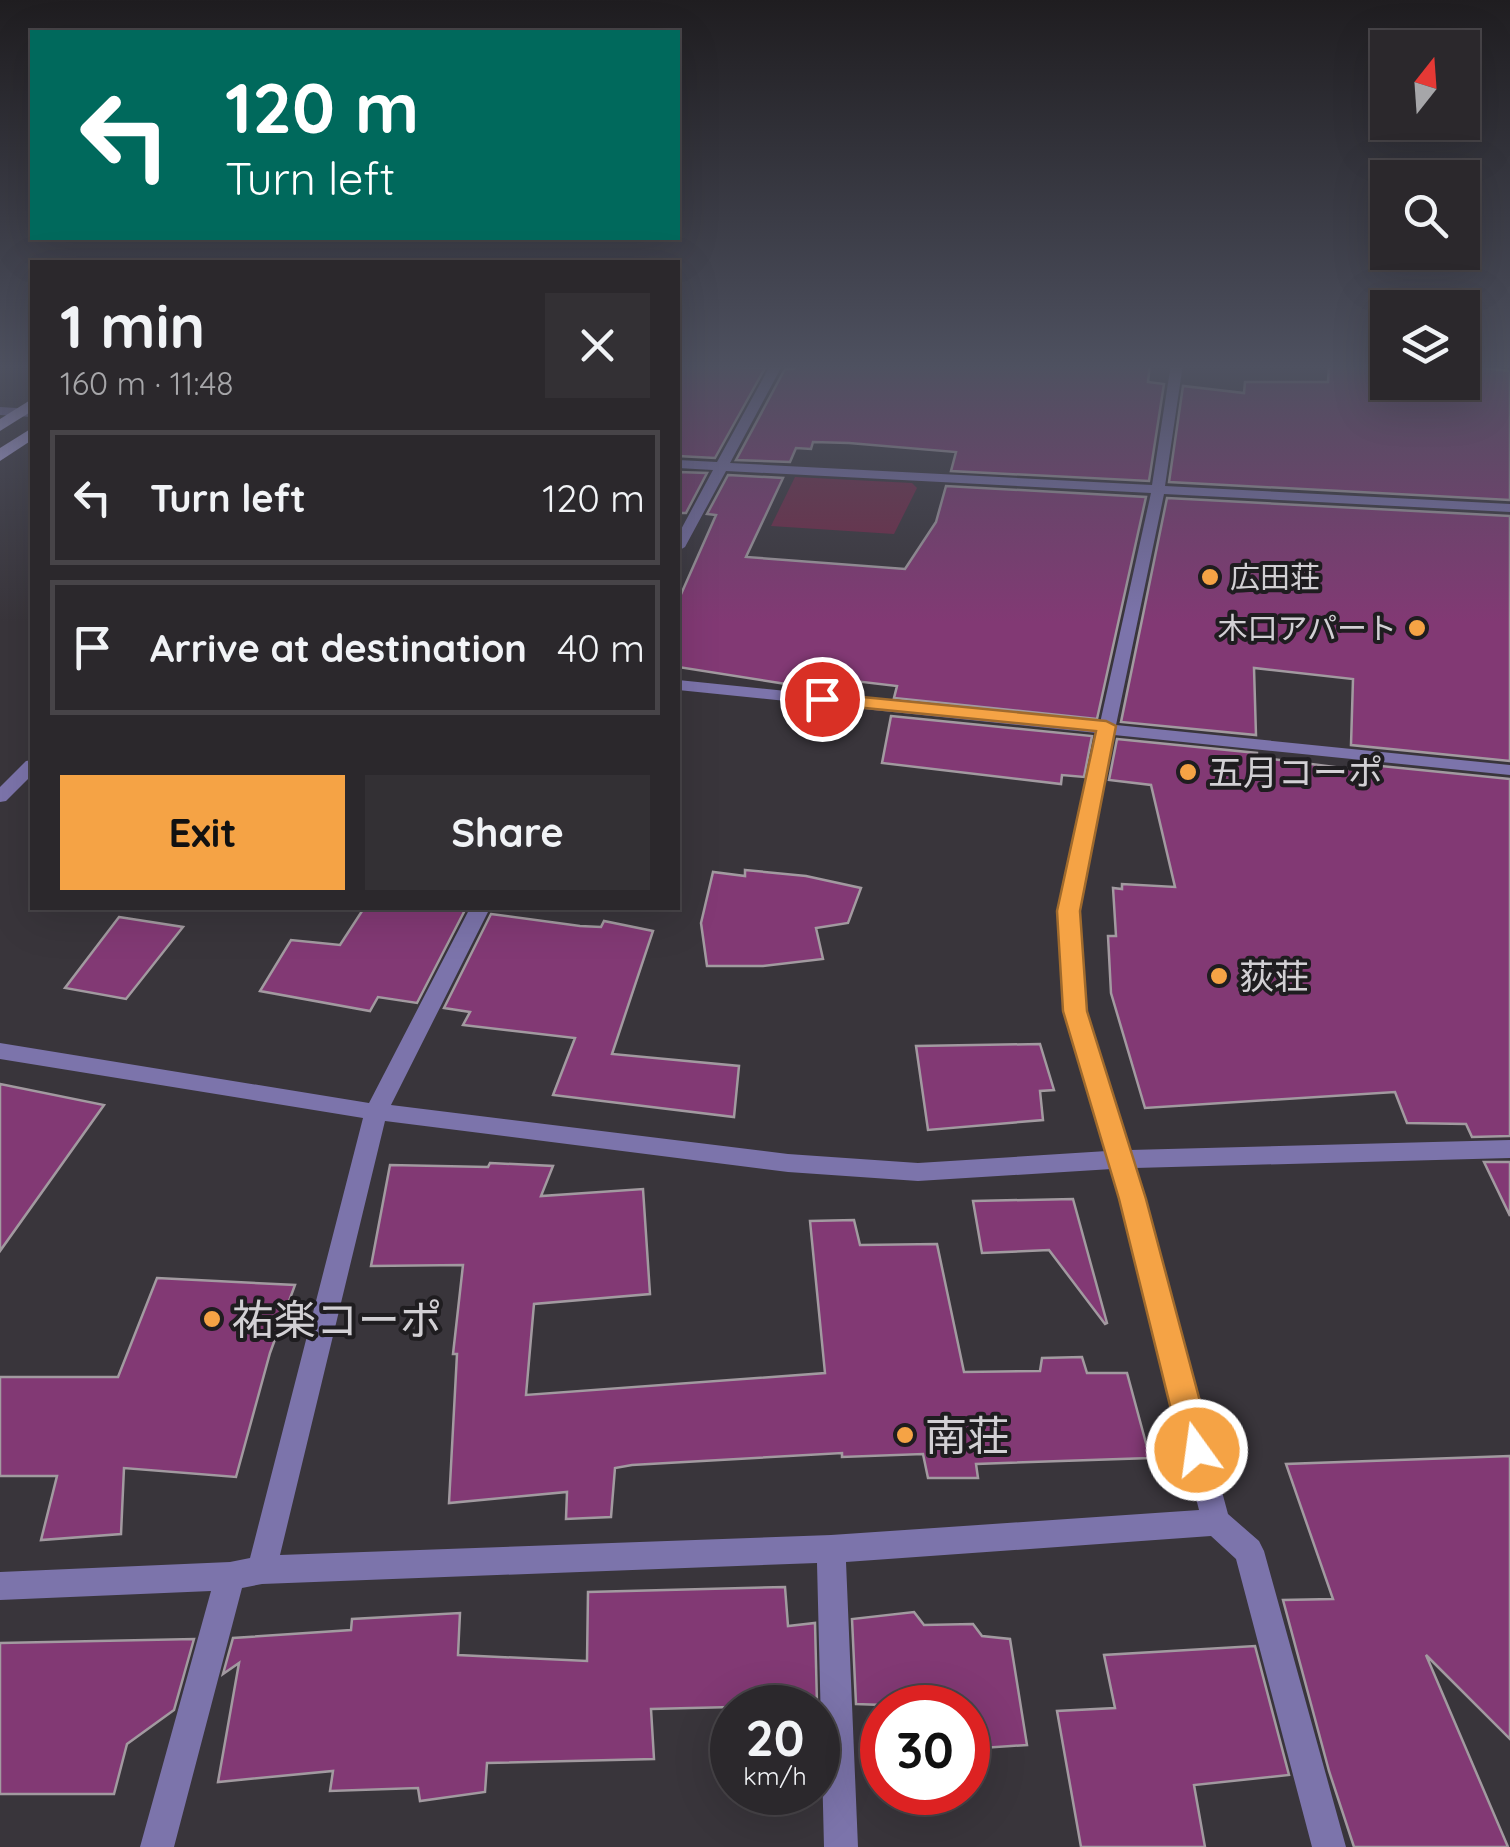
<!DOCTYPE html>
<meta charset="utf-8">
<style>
body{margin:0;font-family:Quicksand,"Noto Sans JP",sans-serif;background:#333034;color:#f1f3f6;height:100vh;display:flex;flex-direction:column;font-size:38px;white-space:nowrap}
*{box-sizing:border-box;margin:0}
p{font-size:32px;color:#a6a6a9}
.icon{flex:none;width:55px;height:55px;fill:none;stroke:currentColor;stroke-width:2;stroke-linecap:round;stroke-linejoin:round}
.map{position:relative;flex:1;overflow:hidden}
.details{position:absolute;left:30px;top:260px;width:650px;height:650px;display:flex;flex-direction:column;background:#2b282c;border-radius:0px;box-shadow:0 10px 40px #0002,0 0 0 2px #474448}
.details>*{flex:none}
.banner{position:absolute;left:30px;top:30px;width:650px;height:210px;border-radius:0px;box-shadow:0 10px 40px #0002,0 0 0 2px #474448;background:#00695c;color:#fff;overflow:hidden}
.needle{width:65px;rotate:17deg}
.fabs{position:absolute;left:1370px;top:30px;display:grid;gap:20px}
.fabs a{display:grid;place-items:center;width:110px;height:110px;border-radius:0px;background:#2b282c;box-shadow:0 10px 40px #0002,0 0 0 2px #474448;font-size:50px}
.speed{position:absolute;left:710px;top:1685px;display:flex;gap:20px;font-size:50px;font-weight:700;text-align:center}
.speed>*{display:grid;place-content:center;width:130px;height:130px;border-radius:50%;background:#2b282c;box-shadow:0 10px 40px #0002,0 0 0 2px #474448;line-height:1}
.speed small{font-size:25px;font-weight:400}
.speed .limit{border:15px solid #d22;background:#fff;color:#111}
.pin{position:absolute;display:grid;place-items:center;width:85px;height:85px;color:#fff;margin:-42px;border:5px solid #fff;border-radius:50%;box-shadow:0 2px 10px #0007}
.me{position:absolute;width:110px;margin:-55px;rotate:346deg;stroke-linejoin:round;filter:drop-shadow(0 0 8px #0008)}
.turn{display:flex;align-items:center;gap:35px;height:210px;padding:0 30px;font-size:45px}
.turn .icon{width:130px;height:130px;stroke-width:2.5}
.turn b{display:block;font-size:70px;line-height:85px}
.round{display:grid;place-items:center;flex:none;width:105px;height:105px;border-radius:0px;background:#333034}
.head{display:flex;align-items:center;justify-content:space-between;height:170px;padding:0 30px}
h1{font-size:60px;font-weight:700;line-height:75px}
.primary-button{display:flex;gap:20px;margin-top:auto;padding:20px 30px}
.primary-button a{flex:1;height:115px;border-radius:0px;background:#f5a345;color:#111;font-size:40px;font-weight:700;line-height:115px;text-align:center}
.primary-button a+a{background:#333034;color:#f1f3f6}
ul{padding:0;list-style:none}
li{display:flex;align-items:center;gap:30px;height:135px;margin:0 20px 15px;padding:0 10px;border:5px solid #474448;border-radius:0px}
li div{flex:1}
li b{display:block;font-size:38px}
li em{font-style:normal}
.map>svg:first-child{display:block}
.green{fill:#722947}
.building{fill:#823974;stroke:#a29aa0;stroke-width:2.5}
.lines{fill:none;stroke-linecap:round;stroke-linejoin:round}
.minor{fill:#7c74ab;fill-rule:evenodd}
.primary{fill:#c1b8fb;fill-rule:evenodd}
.route{fill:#f5a345;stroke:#9f6a2d;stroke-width:2.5}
.poi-dot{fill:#f5a345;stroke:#1f1d20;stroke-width:4}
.labels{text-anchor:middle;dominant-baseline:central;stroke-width:8;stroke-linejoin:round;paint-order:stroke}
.far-poi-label{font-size:30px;fill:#d2d0d4;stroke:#1f1d20;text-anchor:start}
.poi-label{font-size:35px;fill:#d2d0d4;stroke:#1f1d20;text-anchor:start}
.near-poi-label{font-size:42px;fill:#d2d0d4;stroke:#1f1d20;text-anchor:start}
</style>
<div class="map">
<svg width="1510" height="1847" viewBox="0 0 1510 1847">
<rect width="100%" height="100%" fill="#39353b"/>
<polygon class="green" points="795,477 912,483 917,488 894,534 771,526"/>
<g class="building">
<polygon points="678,364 765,368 715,458 678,456"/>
<polygon points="796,364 1150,364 1148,382 1164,384 1149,481 951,471 956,452 849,443 813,442 811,449 796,448 790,462 736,460 785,369 794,369"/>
<polygon points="1329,364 1388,364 1388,382 1462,382 1462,366 1510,371 1510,500 1169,482 1183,386 1244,393 1245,382 1328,382"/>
<polygon points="678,472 707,473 686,513 678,513"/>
<polygon points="728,475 783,478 746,557 905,569 936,522 946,486 1146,497 1097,719 894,698 897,686 804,675 799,686 678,667 678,601 716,515 707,514"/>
<polygon points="1167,498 1510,516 1510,761 1351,745 1353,679 1254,668 1256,735 1121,722"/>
<polygon points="891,716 1092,736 1084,777 1062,775 1061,784 882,763"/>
<polygon points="1117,739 1257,753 1257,757 1350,769 1351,763 1510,779 1510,1136 1472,1137 1466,1124 1407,1123 1395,1092 1145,1108 1111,993 1108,936 1116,936 1113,888 1122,889 1122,884 1175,887 1151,785 1109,780"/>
<polygon points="745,870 806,876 861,888 848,923 816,928 823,959 763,966 707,966 701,923 713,872 745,876"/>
<polygon points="364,908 465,910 417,1003 378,997 370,1011 260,991 291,940 340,945"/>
<polygon points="491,914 580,926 601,927 604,921 653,931 612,1054 739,1066 734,1117 553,1095 575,1038 463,1025 470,1012 444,1008"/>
<polygon points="119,917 183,927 126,999 65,988"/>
<polygon points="1040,1044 1054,1090 1040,1091 1043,1120 928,1130 916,1046"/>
<polygon points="0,1084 104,1105 0,1251"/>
<polygon points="1484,1162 1510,1162 1510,1216"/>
<polygon points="490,1163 553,1166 541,1196 643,1189 650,1294 534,1304 526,1395 825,1373 810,1221 854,1220 860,1245 937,1244 964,1372 1040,1371 1042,1358 1082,1357 1087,1373 1127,1373 1150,1458 976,1464 978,1478 928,1478 923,1454 842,1457 842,1453 632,1465 615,1468 611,1517 566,1519 567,1492 449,1503 457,1354 453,1354 463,1265 371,1266 390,1165 488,1167"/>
<polygon points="1073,1199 1107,1323 1105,1324 1049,1250 982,1253 973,1201"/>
<polygon points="157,1278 295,1285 270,1353 236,1477 124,1468 121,1534 41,1540 57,1476 0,1476 0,1377 118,1377"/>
<polygon points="1510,1456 1510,1739 1426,1655 1508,1847 1354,1847 1329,1771 1283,1600 1333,1599 1286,1464"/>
<polygon points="785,1587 788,1626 815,1623 817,1705 651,1709 654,1759 487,1763 485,1792 420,1801 418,1788 330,1791 333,1771 218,1782 239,1663 223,1674 233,1638 351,1630 352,1619 460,1613 458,1655 587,1661 588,1592"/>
<polygon points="914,1612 924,1625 973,1624 982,1636 1010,1639 1027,1745 968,1749 968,1708 856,1704 852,1619"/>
<polygon points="194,1639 174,1710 127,1744 114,1794 0,1794 0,1643"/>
<polygon points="1255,1646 1289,1775 1194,1785 1205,1847 1081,1847 1057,1711 1115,1708 1104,1655"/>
</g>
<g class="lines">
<g class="minor">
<path d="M771,364H783L730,463L1152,485L1171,364H1183L1165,486L1510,504V512L1164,494L1116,725L1510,765V775L1114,735L1078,911L1086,1011L1130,1150L1510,1140V1158L1135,1168L1228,1514L1259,1541L1264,1551L1346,1847H1312L1236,1559L1211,1536L846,1562L858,1847H824L817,1563L262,1584L242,1588L174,1847H140L211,1591L0,1600V1572L230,1562L250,1558L363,1118L0,1059V1043L369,1103L470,908H490L391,1105L788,1154L918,1163L1107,1151L1064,1011L1058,911L1097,733L678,690V680L1100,723L1151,493L726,471L685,547L678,551V535L713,470L678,468V460L717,462ZM385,1121L788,1172L918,1181L1112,1169L1199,1510L831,1535L280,1555Z"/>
<polygon points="0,407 32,409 32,417 0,415"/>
<polygon points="32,760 32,775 6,801 0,802 0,787 26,761"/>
</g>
<g class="primary">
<polygon points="32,399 32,411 0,431 0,419"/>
<polygon points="32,428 32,440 0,461 0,448"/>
</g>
</g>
<linearGradient id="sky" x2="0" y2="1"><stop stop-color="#1f1d20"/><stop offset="0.59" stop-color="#4e5160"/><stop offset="1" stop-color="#4e5160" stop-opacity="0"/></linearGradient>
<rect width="1510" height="622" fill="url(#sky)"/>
<polygon class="route" points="822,693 1106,721 1116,726 1080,911 1087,1011 1146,1199 1213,1450 1208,1460 1197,1464 1186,1460 1181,1450 1119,1199 1063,1011 1057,911 1096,731 815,703 813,699"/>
<g class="poi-dot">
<circle cx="1210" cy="577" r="10"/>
<circle cx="1417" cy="628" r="10"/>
<circle cx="1188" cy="772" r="10"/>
<circle cx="1219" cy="976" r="10"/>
<circle cx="212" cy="1319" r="10"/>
<circle cx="905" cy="1435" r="10"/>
</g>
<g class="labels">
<g class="far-poi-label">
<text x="1230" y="577">広田荘</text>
<text x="1397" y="628" text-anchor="end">木口アパート</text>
</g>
<g class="poi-label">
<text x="1208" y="772">五月コーポ</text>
<text x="1239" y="976">荻荘</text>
</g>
<g class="near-poi-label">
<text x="232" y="1319">祐楽コーポ</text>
<text x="925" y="1435">南荘</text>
</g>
</g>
</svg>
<div class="fabs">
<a><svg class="needle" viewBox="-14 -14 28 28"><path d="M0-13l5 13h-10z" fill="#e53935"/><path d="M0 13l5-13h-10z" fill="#a6a6a9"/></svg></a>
<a><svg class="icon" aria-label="search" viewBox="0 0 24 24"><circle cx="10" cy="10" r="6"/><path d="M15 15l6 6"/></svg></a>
<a><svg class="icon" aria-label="layers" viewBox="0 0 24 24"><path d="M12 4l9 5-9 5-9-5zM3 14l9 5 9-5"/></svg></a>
</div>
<div class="speed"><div>20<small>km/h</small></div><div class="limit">30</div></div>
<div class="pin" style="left:822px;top:699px;background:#d93025"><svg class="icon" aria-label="arrive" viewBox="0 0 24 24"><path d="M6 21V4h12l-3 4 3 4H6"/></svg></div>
<svg class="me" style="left:1197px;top:1450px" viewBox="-20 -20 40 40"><circle r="17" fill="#f5a345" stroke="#fff" stroke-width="3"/><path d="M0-11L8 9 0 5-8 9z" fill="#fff"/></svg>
<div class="banner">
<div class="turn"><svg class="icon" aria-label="left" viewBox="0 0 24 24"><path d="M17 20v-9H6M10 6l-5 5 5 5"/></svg><div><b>120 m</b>Turn left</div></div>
</div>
<section class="details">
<div class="head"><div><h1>1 min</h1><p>160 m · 11:48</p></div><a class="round"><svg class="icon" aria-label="close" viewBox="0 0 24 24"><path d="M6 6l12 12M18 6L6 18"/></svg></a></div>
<ul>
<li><svg class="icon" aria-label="left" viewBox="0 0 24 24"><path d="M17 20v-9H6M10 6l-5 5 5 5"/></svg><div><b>Turn left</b></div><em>120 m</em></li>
<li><svg class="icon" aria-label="arrive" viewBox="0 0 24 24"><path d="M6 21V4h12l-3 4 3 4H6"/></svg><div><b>Arrive at destination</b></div><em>40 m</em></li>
</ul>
<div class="primary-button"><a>Exit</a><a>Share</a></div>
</section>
</div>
